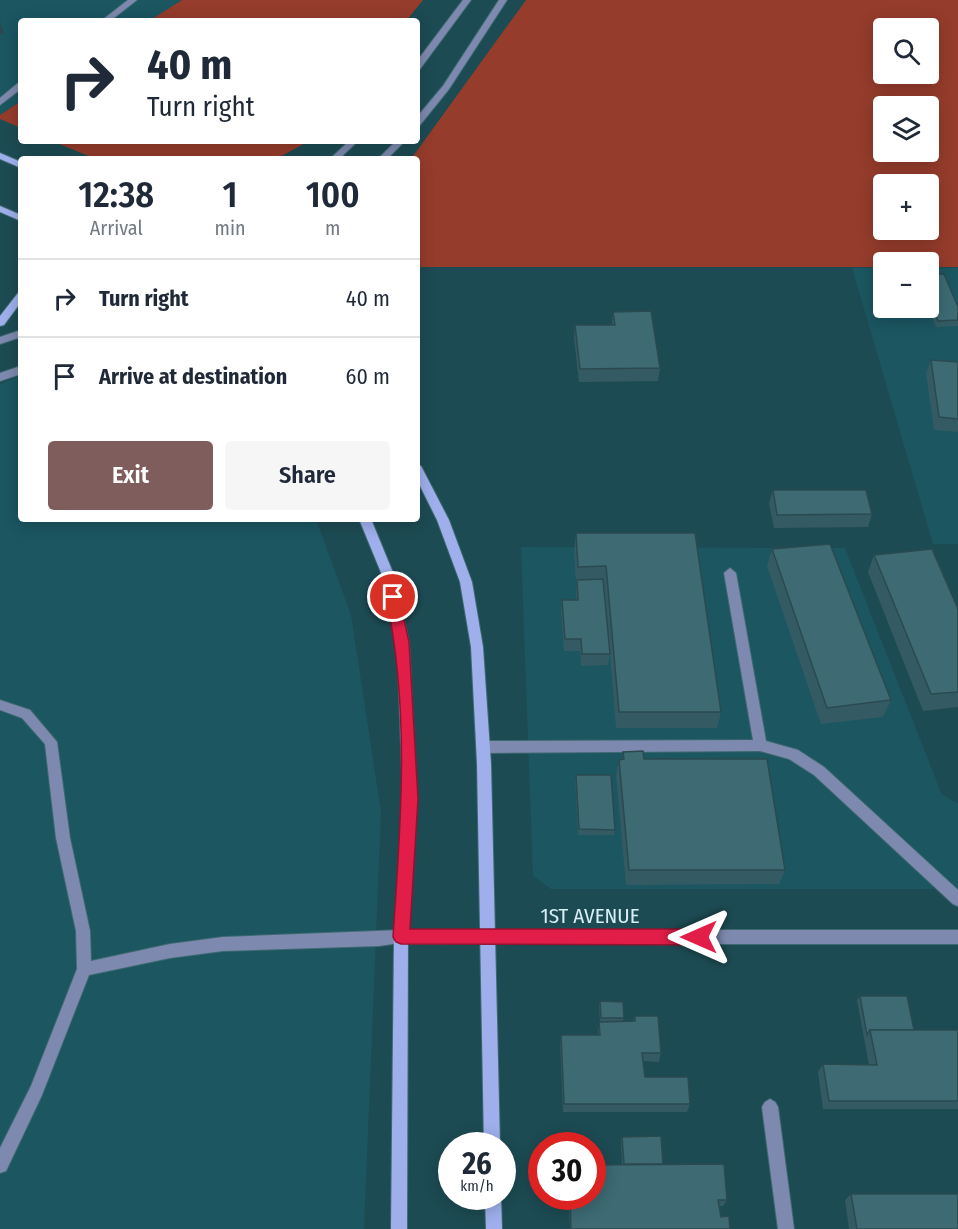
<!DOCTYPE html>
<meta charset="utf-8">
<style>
body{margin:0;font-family:"Fira Sans Condensed",sans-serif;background:#f6f6f7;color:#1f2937;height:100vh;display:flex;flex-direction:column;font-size:22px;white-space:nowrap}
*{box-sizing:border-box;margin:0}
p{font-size:20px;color:#747a83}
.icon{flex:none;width:33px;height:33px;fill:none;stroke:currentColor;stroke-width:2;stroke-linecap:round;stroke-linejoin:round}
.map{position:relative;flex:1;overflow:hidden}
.sheet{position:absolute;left:18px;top:156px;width:402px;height:366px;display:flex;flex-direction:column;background:#fff;border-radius:6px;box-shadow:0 3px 15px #0003}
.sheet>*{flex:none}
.guide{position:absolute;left:18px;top:18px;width:402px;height:126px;border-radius:6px;box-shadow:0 3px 15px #0003;background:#fff;color:#1f2937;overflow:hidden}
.tools{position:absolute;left:873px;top:18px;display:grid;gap:12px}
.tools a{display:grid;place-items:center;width:66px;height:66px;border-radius:6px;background:#fff;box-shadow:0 3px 15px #0003;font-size:30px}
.speed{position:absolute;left:438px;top:1132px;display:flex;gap:12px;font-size:30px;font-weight:700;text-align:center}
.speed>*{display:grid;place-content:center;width:78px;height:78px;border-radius:50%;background:#fff;box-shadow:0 3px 15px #0003;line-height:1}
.speed small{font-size:15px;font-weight:400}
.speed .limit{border:9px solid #d22;background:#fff;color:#111}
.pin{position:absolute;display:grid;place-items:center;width:51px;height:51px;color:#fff;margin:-26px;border:3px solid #fff;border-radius:50%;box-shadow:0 2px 6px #0007}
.me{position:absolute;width:66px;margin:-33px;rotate:270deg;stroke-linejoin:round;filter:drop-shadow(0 0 4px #0008)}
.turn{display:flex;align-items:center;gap:21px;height:126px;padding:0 30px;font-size:27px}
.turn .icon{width:78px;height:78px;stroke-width:2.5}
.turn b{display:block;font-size:42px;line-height:51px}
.eta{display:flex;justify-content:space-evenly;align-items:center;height:102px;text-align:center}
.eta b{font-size:36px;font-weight:600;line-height:42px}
.action{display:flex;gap:12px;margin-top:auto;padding:12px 30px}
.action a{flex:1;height:69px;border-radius:6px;background:#7f5d5d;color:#fff;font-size:24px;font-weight:600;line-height:69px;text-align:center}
.action a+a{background:#f6f6f7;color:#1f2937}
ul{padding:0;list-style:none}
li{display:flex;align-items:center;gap:18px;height:78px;padding:0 30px;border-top:2px solid #e0e1e3}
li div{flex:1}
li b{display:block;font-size:22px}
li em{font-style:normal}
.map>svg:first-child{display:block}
.built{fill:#1b5661}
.green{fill:#953c2c;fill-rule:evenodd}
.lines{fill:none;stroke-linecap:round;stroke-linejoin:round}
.lane-casing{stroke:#3e6970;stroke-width:2}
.street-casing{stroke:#3e6970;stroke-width:2}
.secondary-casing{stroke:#3e6970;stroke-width:2}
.lane{fill:#7e89af;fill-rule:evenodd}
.street{fill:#7e89af;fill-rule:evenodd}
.secondary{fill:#9eafec;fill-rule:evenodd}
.wall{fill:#345b63}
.shaded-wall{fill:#2b4a50}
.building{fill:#3d6a73;stroke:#2b4a50;stroke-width:1.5}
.route{fill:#e11d48;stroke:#92132f;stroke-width:1.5}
.labels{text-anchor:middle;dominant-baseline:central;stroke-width:5;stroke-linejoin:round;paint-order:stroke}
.street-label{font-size:21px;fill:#d7eff4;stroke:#1d4b53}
</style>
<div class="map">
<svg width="958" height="1229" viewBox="0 0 958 1229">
<rect width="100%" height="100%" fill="#1d4b53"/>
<g class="built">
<polygon points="0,0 182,0 149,21 21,21 21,101 0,115"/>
<polygon points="852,268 883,268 884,308 928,308 929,268 958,268 958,544 933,544"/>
<polygon points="21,376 21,519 316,519 351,615 381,812 364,1229 0,1229 0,384"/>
<polygon points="521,547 845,548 942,795 958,803 958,889 551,889 533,876"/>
</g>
<g class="green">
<polygon points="182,0 423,0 406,21 149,21"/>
<path d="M526,0H958V267H929L928,262H884L883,267H417V159H411ZM884,28H928V74H884ZM884,106H928V152H884ZM884,184H928V230H884Z"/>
<polygon points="21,101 21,128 0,119 0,115"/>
<polygon points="52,141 309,141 276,159 96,159"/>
</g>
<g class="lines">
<defs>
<g id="lane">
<polygon points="128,0 137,0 110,21 101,21"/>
<polygon points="18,83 21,83 21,89 0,105 0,98"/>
<polygon points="730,568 736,573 766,741 798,750 824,767 958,890 958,906 953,904 814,775 789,759 760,751 483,753 478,751 477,747 478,743 483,741 753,740 724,573"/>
<polygon points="0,700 30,710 57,742 70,838 90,931 91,961 170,944 223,937 401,930 406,932 408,937 406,942 379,946 223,951 170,958 89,975 42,1095 6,1171 0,1173 0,1148 31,1086 77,969 76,931 56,838 45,744 22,718 0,710"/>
</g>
<g id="street">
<polygon points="463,0 471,0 420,69 417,69 417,61"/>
<polygon points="499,0 507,0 449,89 420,125 417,126 417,117 443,86"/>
<polygon points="349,141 358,141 339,159 330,159"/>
<polygon points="396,141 405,141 387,159 378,159"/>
<polygon points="21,330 21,337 0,344 0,337"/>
<polygon points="21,366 21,374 0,381 0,373"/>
<polygon points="401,930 958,930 958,944 401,944 396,942 394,937 396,932"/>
<polygon points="770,1099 775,1102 778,1107 794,1229 778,1229 762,1107 765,1102"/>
</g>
<g id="secondary">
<polygon points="0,153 21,162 21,168 0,159"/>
<polygon points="0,206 21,215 21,221 0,212"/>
<polygon points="21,292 21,302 4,325 0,326 0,316 18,293"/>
<polygon points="417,465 421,466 449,520 472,582 483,647 491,764 500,1146 484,1146 477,764 471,647 460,582 437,520 417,480"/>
<polygon points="359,519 371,519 394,575 409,642 417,799 408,937 407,1229 391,1229 394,937 403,799 397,642 382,575"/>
<polygon points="485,1197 501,1197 502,1229 486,1229"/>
</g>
</defs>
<use href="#lane" class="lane-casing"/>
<use href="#street" class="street-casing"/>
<use href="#secondary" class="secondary-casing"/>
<use href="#lane" class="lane"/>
<use href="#street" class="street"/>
<use href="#secondary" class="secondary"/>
</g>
<g class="wall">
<polygon points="928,275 958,307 958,326 936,327 928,308"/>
<polygon points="613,312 660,368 658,381 579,382 574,338 575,325 612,325"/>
<polygon points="931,360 958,362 958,432 934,430 926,373"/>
<polygon points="773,490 872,514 868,527 774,528 769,503"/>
<polygon points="576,533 695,533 721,712 717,728 616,728 610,654 608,665 581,666 580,651 564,651 561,612 562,600 576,600 576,584 574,551"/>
<polygon points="772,549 891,700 883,717 821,724 767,566"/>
<polygon points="874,555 958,609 958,707 923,711 868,572"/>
<polygon points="623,752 644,759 785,870 779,884 626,885 616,775 619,760 622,759"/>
<polygon points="576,775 615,830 614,835 578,835 575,780"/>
<polygon points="860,996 914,1030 958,1030 958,1109 823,1109 818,1072 823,1064 869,1065 857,1000"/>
<polygon points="600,1001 624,1018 623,1021 633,1021 635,1016 661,1053 659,1062 643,1061 645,1077 690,1104 687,1112 563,1112 560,1044 561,1035 598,1035 598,1030 600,1022 599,1006"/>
<polygon points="622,1137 663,1164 727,1200 723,1206 719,1206 721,1217 730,1229 570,1229 568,1197 592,1197 622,1164 621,1140"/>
<polygon points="851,1194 958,1229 849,1229 845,1200"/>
</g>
<polygon class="shaded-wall" points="0,22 4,33 0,35"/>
<g class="building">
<polygon points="944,274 958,307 958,320 938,321 928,297 928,275"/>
<polygon points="651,311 660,368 580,369 575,325 615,325 613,312"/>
<polygon points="931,360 958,362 958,419 939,417"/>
<polygon points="773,490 866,490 872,514 777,515"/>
<polygon points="576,533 695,533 721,712 619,712 606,566 578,567"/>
<polygon points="830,544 891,700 827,708 772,549"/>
<polygon points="932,549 958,609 958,692 931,694 874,555"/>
<polygon points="603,579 610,654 582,654 581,639 565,639 562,600 578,600 577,580"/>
<polygon points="643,751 644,759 767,759 785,870 629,870 619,760 624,759 623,752"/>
<polygon points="576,775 611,775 615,830 579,829"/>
<polygon points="860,996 907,996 914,1030 870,1030 867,1035"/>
<polygon points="600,1001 623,1002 624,1018 601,1018"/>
<polygon points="635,1016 658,1016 661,1053 642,1053 645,1077 688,1077 690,1104 564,1104 561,1035 600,1035 599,1022 635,1021"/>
<polygon points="870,1030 958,1030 958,1101 829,1101 823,1064 877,1065"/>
<polygon points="661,1136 663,1164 624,1164 622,1137"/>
<polygon points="724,1164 727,1200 718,1200 721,1217 729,1216 730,1229 571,1229 570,1197 592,1197 592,1165"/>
<polygon points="851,1194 958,1194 958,1229 857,1229"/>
</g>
<path class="route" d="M393,592L399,597L409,642L418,799L410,929H699L704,931L707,937L704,942L699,945L401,944L396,942L393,937C401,824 410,708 386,597Z"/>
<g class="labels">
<g class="street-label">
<text x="590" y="916">1ST AVENUE</text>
</g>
</g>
</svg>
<div class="tools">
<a><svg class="icon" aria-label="search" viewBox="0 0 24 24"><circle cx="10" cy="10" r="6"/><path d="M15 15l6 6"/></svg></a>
<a><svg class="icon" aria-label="layers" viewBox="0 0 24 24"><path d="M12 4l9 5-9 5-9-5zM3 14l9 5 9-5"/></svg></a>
<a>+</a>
<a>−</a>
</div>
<div class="speed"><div>26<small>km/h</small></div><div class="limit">30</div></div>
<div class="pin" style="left:393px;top:597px;background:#d93025"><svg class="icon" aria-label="arrive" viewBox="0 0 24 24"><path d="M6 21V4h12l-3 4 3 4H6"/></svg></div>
<svg class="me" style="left:699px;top:937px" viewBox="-20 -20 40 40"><path d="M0-17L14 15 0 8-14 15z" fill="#e11d48" stroke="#fff" stroke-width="4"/></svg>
<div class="guide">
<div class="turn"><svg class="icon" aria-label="right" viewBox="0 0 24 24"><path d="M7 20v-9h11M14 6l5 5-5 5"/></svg><div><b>40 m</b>Turn right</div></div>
</div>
<section class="sheet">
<div class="eta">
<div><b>12:38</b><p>Arrival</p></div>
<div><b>1</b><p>min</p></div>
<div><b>100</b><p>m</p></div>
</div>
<ul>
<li><svg class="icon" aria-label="right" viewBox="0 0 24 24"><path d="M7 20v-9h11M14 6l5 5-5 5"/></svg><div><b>Turn right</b></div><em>40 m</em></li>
<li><svg class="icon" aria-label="arrive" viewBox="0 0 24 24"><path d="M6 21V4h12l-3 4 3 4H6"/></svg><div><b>Arrive at destination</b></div><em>60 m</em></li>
</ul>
<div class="action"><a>Exit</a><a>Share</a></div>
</section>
</div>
